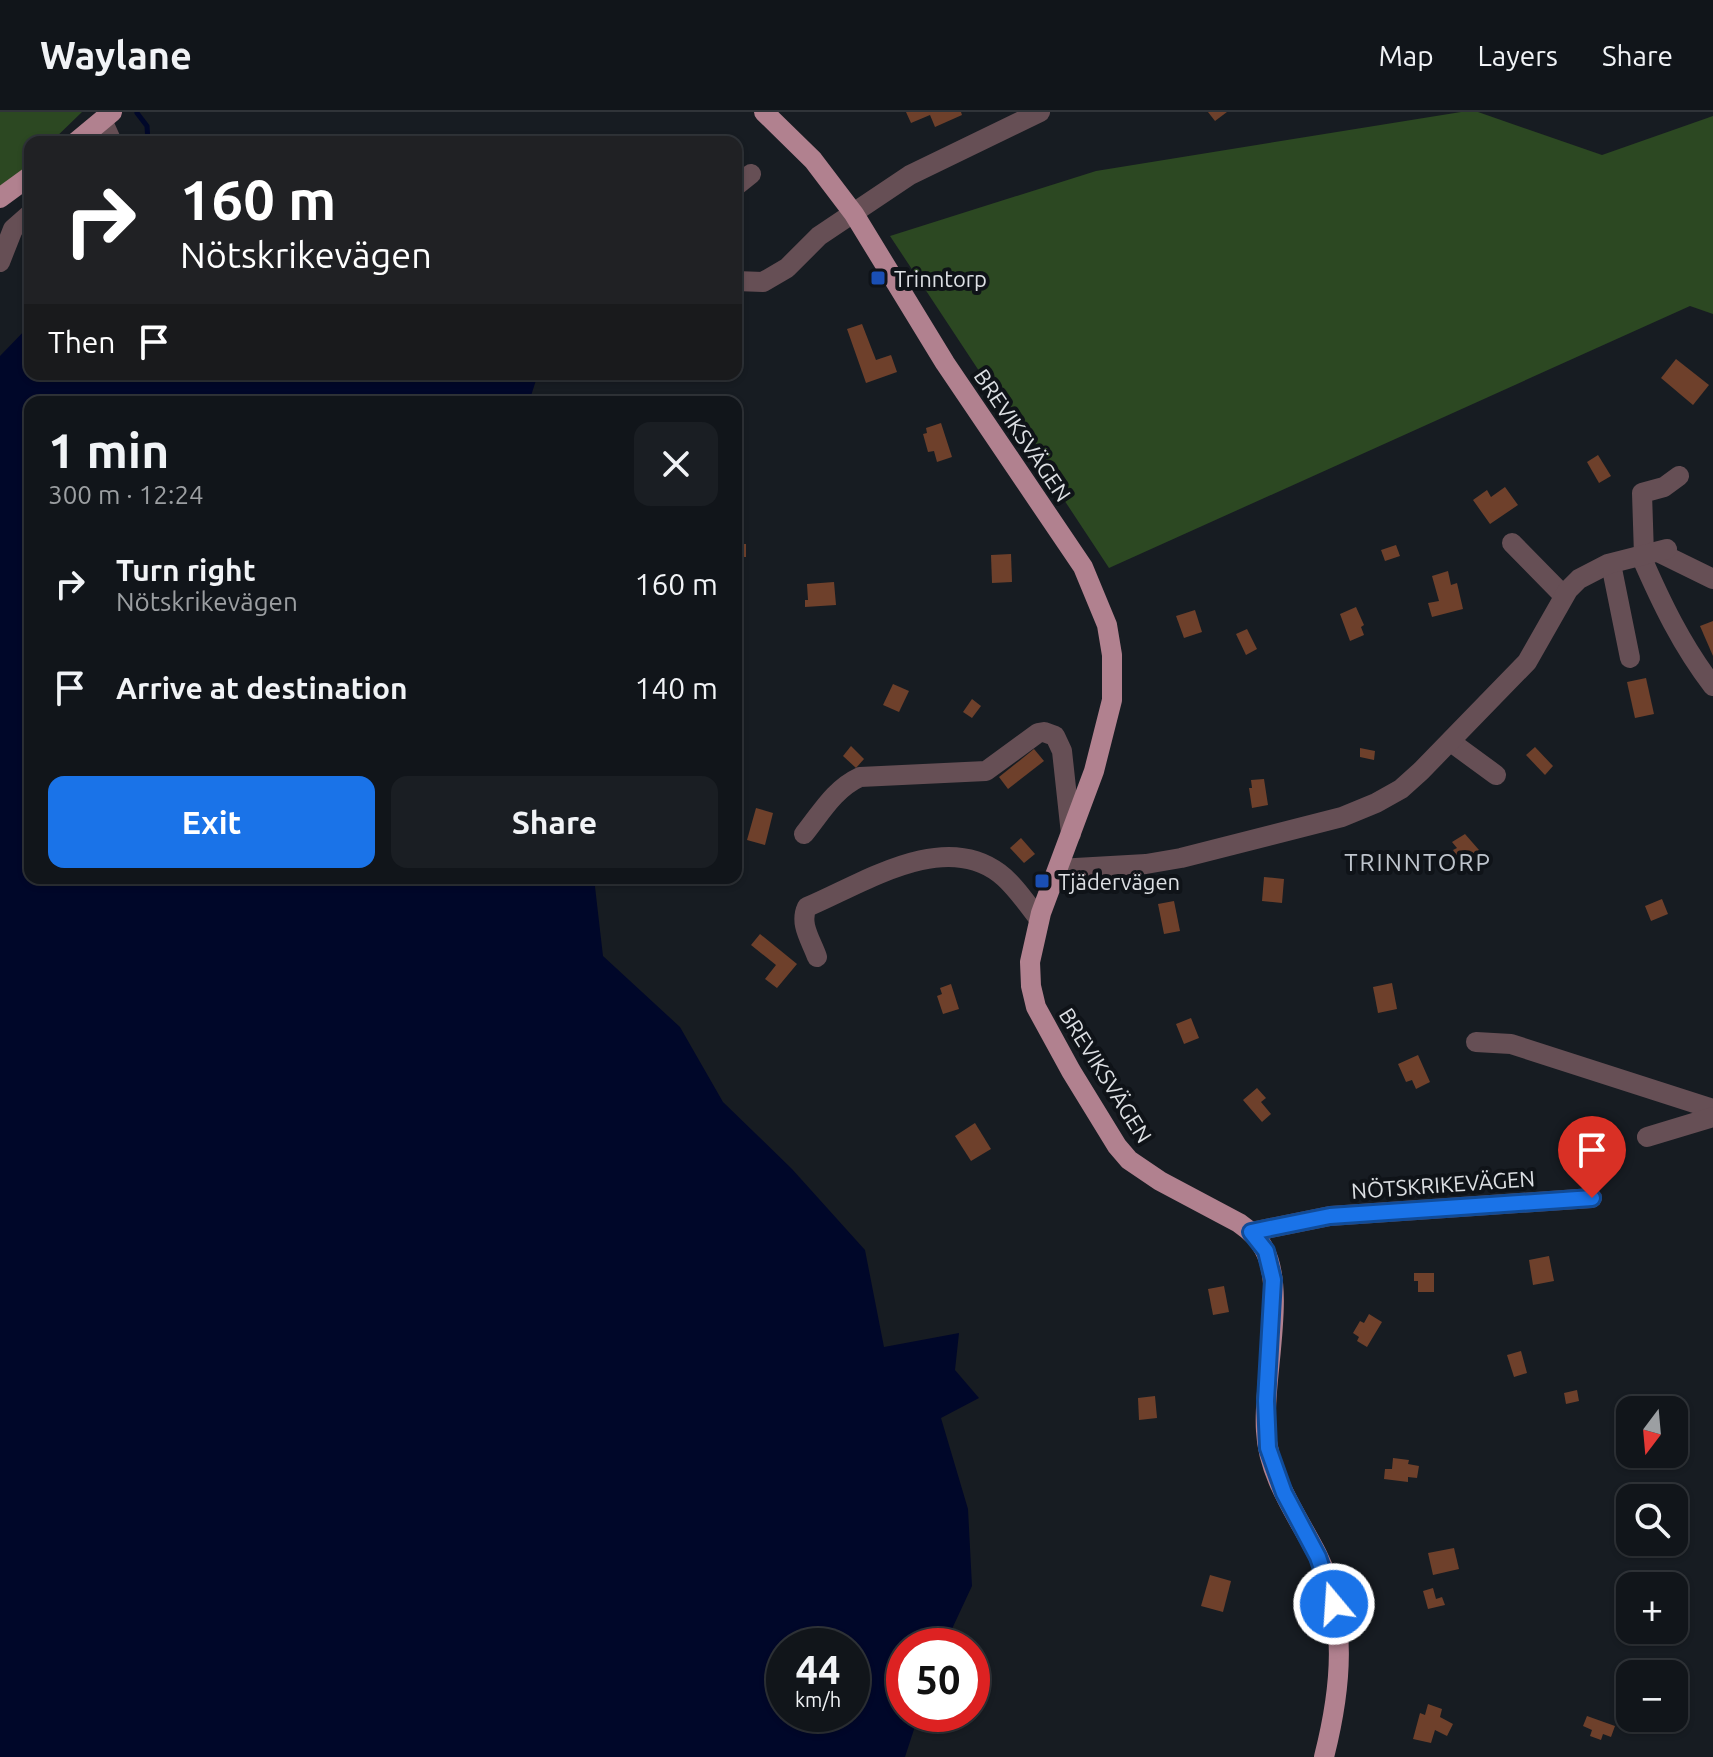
<!DOCTYPE html>
<meta charset="utf-8">
<style>
body{margin:0;font-family:Ubuntu,sans-serif;background:#1a1e23;color:#f1f3f6;height:100vh;display:flex;flex-direction:column;font-size:30px;white-space:nowrap}
*{box-sizing:border-box;margin:0}
p{font-size:26px;color:#9c9fa2}
.icon{flex:none;width:44px;height:44px;fill:none;stroke:currentColor;stroke-width:2;stroke-linecap:round;stroke-linejoin:round}
.map{position:relative;flex:1;overflow:hidden}
.details{position:absolute;left:24px;top:284px;width:718px;height:488px;display:flex;flex-direction:column;background:#11151a;border-radius:16px;box-shadow:0 2px 6px #0004,0 0 0 2px #303439}
.details>*{flex:none}
.guide{position:absolute;left:24px;top:24px;width:718px;height:244px;border-radius:16px;box-shadow:0 2px 6px #0004,0 0 0 2px #303439;background:#202124;color:#fff;overflow:hidden}
.needle{width:52px;rotate:196deg}
.tools{position:absolute;left:1616px;top:1284px;display:grid;gap:16px}
.tools a{display:grid;place-items:center;width:72px;height:72px;border-radius:16px;background:#11151a;box-shadow:0 2px 6px #0004,0 0 0 2px #303439;font-size:40px}
.speed{position:absolute;left:766px;top:1516px;display:flex;gap:16px;font-size:40px;font-weight:700;text-align:center}
.speed>*{display:grid;place-content:center;width:104px;height:104px;border-radius:50%;background:#11151a;box-shadow:0 2px 6px #0004,0 0 0 2px #303439;line-height:1}
.speed small{font-size:20px;font-weight:400}
.speed .limit{border:12px solid #d22;background:#fff;color:#111}
.pin{position:absolute;display:grid;place-items:center;width:68px;height:68px;color:#fff;margin:-82px -34px;border-radius:50% 50% 50% 0;rotate:-45deg;box-shadow:0 0 8px #0007}
.pin .icon{rotate:45deg}
.me{position:absolute;width:88px;margin:-44px;rotate:342deg;stroke-linejoin:round;filter:drop-shadow(0 0 6px #0008)}
.turn{display:flex;align-items:center;gap:28px;height:168px;padding:0 24px;font-size:36px}
.turn .icon{width:104px;height:104px;stroke-width:2.5}
.turn b{display:block;font-size:56px;line-height:68px}
.then{display:flex;align-items:center;height:76px;padding:0 24px;background:#0003;gap:16px;font-size:30px}
.round{display:grid;place-items:center;flex:none;width:84px;height:84px;border-radius:16px;background:#1a1e23}
.head{display:flex;align-items:center;justify-content:space-between;height:136px;padding:0 24px}
h1{font-size:48px;font-weight:700;line-height:60px}
.button{display:flex;gap:16px;margin-top:auto;padding:16px 24px}
.button a{flex:1;height:92px;border-radius:16px;background:#1a73e8;color:#fff;font-size:32px;font-weight:700;line-height:92px;text-align:center}
.button a+a{background:#1a1e23;color:#f1f3f6}
ul{padding:0;list-style:none}
li{display:flex;align-items:center;gap:24px;height:104px;padding:0 24px}
li div{flex:1}
li b{display:block;font-size:30px}
li em{font-style:normal}
header{display:flex;align-items:center;gap:48px;box-sizing:border-box;height:112px;padding:0 40px;background:#11151a;border-bottom:2px solid #303439}
header strong{font-size:38px}
nav{display:flex;gap:44px;margin-inline-start:auto;font-size:28px}
.map>svg:first-child{display:block}
.green{fill:#2c4822}
.water{fill:#000729;fill-rule:evenodd}
.lines{fill:none;stroke-linecap:round;stroke-linejoin:round}
.stream{stroke:#000729;stroke-width:5}
.building{fill:#6e402b}
.minor{stroke:#664f55;stroke-width:20}
.major{stroke:#b1818f;stroke-width:20}
.route-casing{stroke:#114b97;stroke-width:20}
.route{stroke:#1a73e8;stroke-width:14}
.transit-dot{fill:#1a4fb4;stroke:#0f1318;stroke-width:3}
.labels{text-anchor:middle;dominant-baseline:central;stroke-width:8;stroke-linejoin:round;paint-order:stroke}
.poi-label{font-size:22px;fill:#dde0e4;stroke:#0f1318;text-anchor:start}
.street-label{font-size:22px;fill:#dde0e4;stroke:#0f1318}
.neighbourhood-label{font-size:24px;letter-spacing:2px;fill:#bfc5cd;stroke:#0f1318}
</style>
<header>
<strong>Waylane</strong>
<nav><a>Map</a><a>Layers</a><a>Share</a></nav>
</header>
<div class="map">
<svg width="1713" height="1645" viewBox="0 0 1713 1645">
<rect width="100%" height="100%" fill="#171c22"/>
<g class="green">
<polygon points="0,0 82,0 51,30 30,30 30,51 0,80"/>
<polygon points="1461,0 1478,0 1602,43 1713,4 1713,202 1690,194 1109,456 890,124 1096,59"/>
</g>
<path class="water" d="M30,213V262H538L529,290H30V766H594L603,844L680,915L723,990L792,1057L865,1138L884,1235L959,1221L955,1258L979,1286L941,1306L968,1397L972,1474L944,1534H904V1602H919L905,1645H0V244ZM784,1534H852V1602H784Z"/>
<g class="lines">
<polyline class="stream" points="137,1 147,14 148,30"/>
</g>
<g class="building">
<polygon points="906,0 961,0 962,3 935,15 930,3 911,11"/>
<polygon points="1208,0 1227,0 1215,9"/>
<polygon points="862,212 876,248 891,243 897,260 866,271 847,217"/>
<polygon points="1676,247 1709,273 1693,293 1661,266"/>
<polygon points="941,311 952,345 937,350 934,339 928,340 923,322 927,321 926,316"/>
<polygon points="1598,343 1611,364 1599,371 1587,350"/>
<polygon points="1505,375 1518,393 1490,412 1473,388 1487,378 1491,385"/>
<rect x="736" y="432" width="10" height="13"/>
<polygon points="1396,433 1400,444 1385,449 1381,438"/>
<polygon points="1011,442 1012,470 992,471 991,443"/>
<polygon points="1448,459 1451,473 1457,471 1463,497 1432,505 1428,491 1439,489 1432,464"/>
<polygon points="834,470 836,493 805,495 805,488 808,488 807,472"/>
<polygon points="1356,495 1364,513 1361,515 1364,523 1350,529 1340,502"/>
<polygon points="1195,498 1202,520 1184,526 1176,504"/>
<polygon points="1713,509 1713,544 1700,514"/>
<polygon points="1247,517 1257,537 1246,543 1236,522"/>
<polygon points="1646,566 1654,602 1635,606 1627,570"/>
<polygon points="893,572 909,579 899,600 883,593"/>
<polygon points="972,587 981,594 972,606 963,600"/>
<polygon points="851,634 864,647 856,656 843,644"/>
<polygon points="1535,635 1553,654 1545,663 1526,643"/>
<polygon points="1360,636 1375,639 1374,648 1360,645"/>
<polygon points="1034,637 1044,649 1008,677 999,665"/>
<polygon points="1264,667 1268,693 1252,696 1249,676 1252,676 1251,668"/>
<polygon points="756,696 773,701 765,733 747,728"/>
<polygon points="1465,722 1479,738 1475,741 1478,746 1468,752 1465,748 1462,751 1453,738 1457,736 1452,730"/>
<polygon points="1021,726 1035,742 1024,751 1010,736"/>
<polygon points="1264,765 1284,767 1282,791 1262,789"/>
<polygon points="1662,787 1668,802 1651,809 1645,794"/>
<polygon points="1174,789 1180,819 1164,822 1158,792"/>
<polygon points="760,822 797,852 777,876 765,867 776,853 751,833"/>
<polygon points="1392,871 1397,897 1378,901 1373,875"/>
<polygon points="951,872 959,897 943,902 937,884 942,882 940,876"/>
<polygon points="1191,906 1199,926 1184,932 1176,912"/>
<polygon points="1418,943 1430,970 1416,977 1412,968 1406,970 1398,952"/>
<polygon points="1257,976 1266,986 1261,990 1271,1002 1262,1010 1243,988"/>
<polygon points="975,1011 991,1037 971,1049 955,1024"/>
<polygon points="1549,1144 1554,1169 1533,1173 1529,1148"/>
<polygon points="1414,1161 1434,1161 1434,1180 1418,1180 1418,1169 1414,1169"/>
<polygon points="1224,1174 1229,1200 1213,1203 1208,1177"/>
<polygon points="1369,1202 1382,1210 1367,1235 1357,1229 1359,1225 1353,1221 1360,1209 1364,1211"/>
<polygon points="1521,1239 1527,1261 1514,1265 1507,1243"/>
<polygon points="1577,1278 1579,1289 1566,1292 1564,1281"/>
<polygon points="1155,1284 1157,1306 1139,1308 1138,1286"/>
<polygon points="1393,1346 1409,1348 1408,1352 1419,1354 1417,1366 1408,1365 1408,1370 1384,1367 1385,1357 1392,1357"/>
<polygon points="1454,1436 1459,1457 1433,1463 1428,1441"/>
<polygon points="1210,1463 1231,1469 1223,1500 1201,1494"/>
<polygon points="1433,1476 1436,1487 1442,1485 1445,1493 1428,1497 1423,1479"/>
<polygon points="1428,1592 1442,1597 1440,1605 1453,1612 1447,1624 1435,1618 1431,1631 1413,1627 1420,1601 1425,1603"/>
<polygon points="1587,1604 1615,1614 1611,1625 1603,1622 1601,1628 1590,1624 1592,1618 1583,1614"/>
</g>
<g class="lines">
<g class="minor">
<polyline points="103,10 112,30"/>
<polyline points="736,74 751,62"/>
<polyline points="0,150 13,117 30,102"/>
<polyline points="736,169 763,170 787,156 819,124 910,63 1040,0"/>
<polyline points="1512,431 1564,484"/>
<polyline points="1658,440 1713,467"/>
<polyline points="1644,443 1642,381 1664,375 1679,364"/>
<path d="M1641,444C1661,490 1682,534 1713,574"/>
<polyline points="1611,452 1630,546"/>
<polyline points="1451,630 1496,663"/>
<path d="M804,722C821,701 834,677 860,665L986,659L1038,621L1044,620L1055,624L1062,639L1071,722"/>
<polyline points="1058,757 1146,752 1181,746 1342,705 1376,691 1401,677 1421,659 1527,550 1568,478 1579,467 1608,452 1667,437"/>
<path d="M817,845C811,828 799,812 807,795C862,772 942,718 999,761C1014,772 1027,792 1039,807"/>
<polyline points="1476,930 1511,932 1713,997"/>
<polyline points="1647,1025 1713,1005"/>
<polyline points="1251,1120 1330,1104 1592,1086"/>
</g>
<g class="major">
<path d="M764,0L813,48L854,102L945,251L1083,455L1107,513L1112,543V588L1094,659L1041,801L1030,850L1031,874L1036,895L1071,959L1117,1034L1129,1048L1160,1069L1239,1111C1249,1118 1259,1126 1264,1137C1287,1179 1262,1269 1266,1319C1268,1364 1297,1403 1317,1442C1349,1506 1341,1578 1324,1645"/>
<polyline points="76,30 112,0"/>
<polyline points="0,86 30,64"/>
</g>
</g>
<g class="lines">
<defs>
<polyline id="route" points="1334,1492 1318,1445 1284,1381 1268,1336 1266,1289 1273,1168 1266,1139 1251,1120 1330,1104 1592,1086"/>
</defs>
<use href="#route" class="route-casing"/>
<use href="#route" class="route"/>
</g>
<g class="transit-dot">
<rect x="870" y="158" width="16" height="16" rx="4"/>
<rect x="1034" y="761" width="16" height="16" rx="4"/>
</g>
<g class="labels">
<g class="poi-label">
<text x="894" y="166">Trinntorp</text>
<text x="1058" y="769">Tjädervägen</text>
</g>
<g class="street-label">
<text transform="translate(1023 323) rotate(56)">BREVIKSVÄGEN</text>
<text transform="translate(1106 963) rotate(58)">BREVIKSVÄGEN</text>
<text transform="translate(1443 1072) rotate(-4)">NÖTSKRIKEVÄGEN</text>
</g>
<g class="neighbourhood-label">
<text x="1418" y="750">TRINNTORP</text>
</g>
</g>
</svg>
<div class="tools">
<a><svg class="needle" viewBox="-14 -14 28 28"><path d="M0-13l5 13h-10z" fill="#e53935"/><path d="M0 13l5-13h-10z" fill="#9c9fa2"/></svg></a>
<a><svg class="icon" aria-label="search" viewBox="0 0 24 24"><circle cx="10" cy="10" r="6"/><path d="M15 15l6 6"/></svg></a>
<a>+</a>
<a>−</a>
</div>
<div class="speed"><div>44<small>km/h</small></div><div class="limit">50</div></div>
<div class="pin" style="left:1592px;top:1086px;background:#d93025"><svg class="icon" aria-label="arrive" viewBox="0 0 24 24"><path d="M6 21V4h12l-3 4 3 4H6"/></svg></div>
<svg class="me" style="left:1334px;top:1492px" viewBox="-20 -20 40 40"><circle r="17" fill="#1a73e8" stroke="#fff" stroke-width="3"/><path d="M0-11L8 9 0 5-8 9z" fill="#fff"/></svg>
<div class="guide">
<div class="turn"><svg class="icon" aria-label="right" viewBox="0 0 24 24"><path d="M7 20v-9h11M14 6l5 5-5 5"/></svg><div><b>160 m</b>Nötskrikevägen</div></div>
<div class="then">Then<svg class="icon" aria-label="arrive" viewBox="0 0 24 24"><path d="M6 21V4h12l-3 4 3 4H6"/></svg></div>
</div>
<section class="details">
<div class="head"><div><h1>1 min</h1><p>300 m · 12:24</p></div><a class="round"><svg class="icon" aria-label="close" viewBox="0 0 24 24"><path d="M6 6l12 12M18 6L6 18"/></svg></a></div>
<ul>
<li><svg class="icon" aria-label="right" viewBox="0 0 24 24"><path d="M7 20v-9h11M14 6l5 5-5 5"/></svg><div><b>Turn right</b><p>Nötskrikevägen</p></div><em>160 m</em></li>
<li><svg class="icon" aria-label="arrive" viewBox="0 0 24 24"><path d="M6 21V4h12l-3 4 3 4H6"/></svg><div><b>Arrive at destination</b></div><em>140 m</em></li>
</ul>
<div class="button"><a>Exit</a><a>Share</a></div>
</section>
</div>
